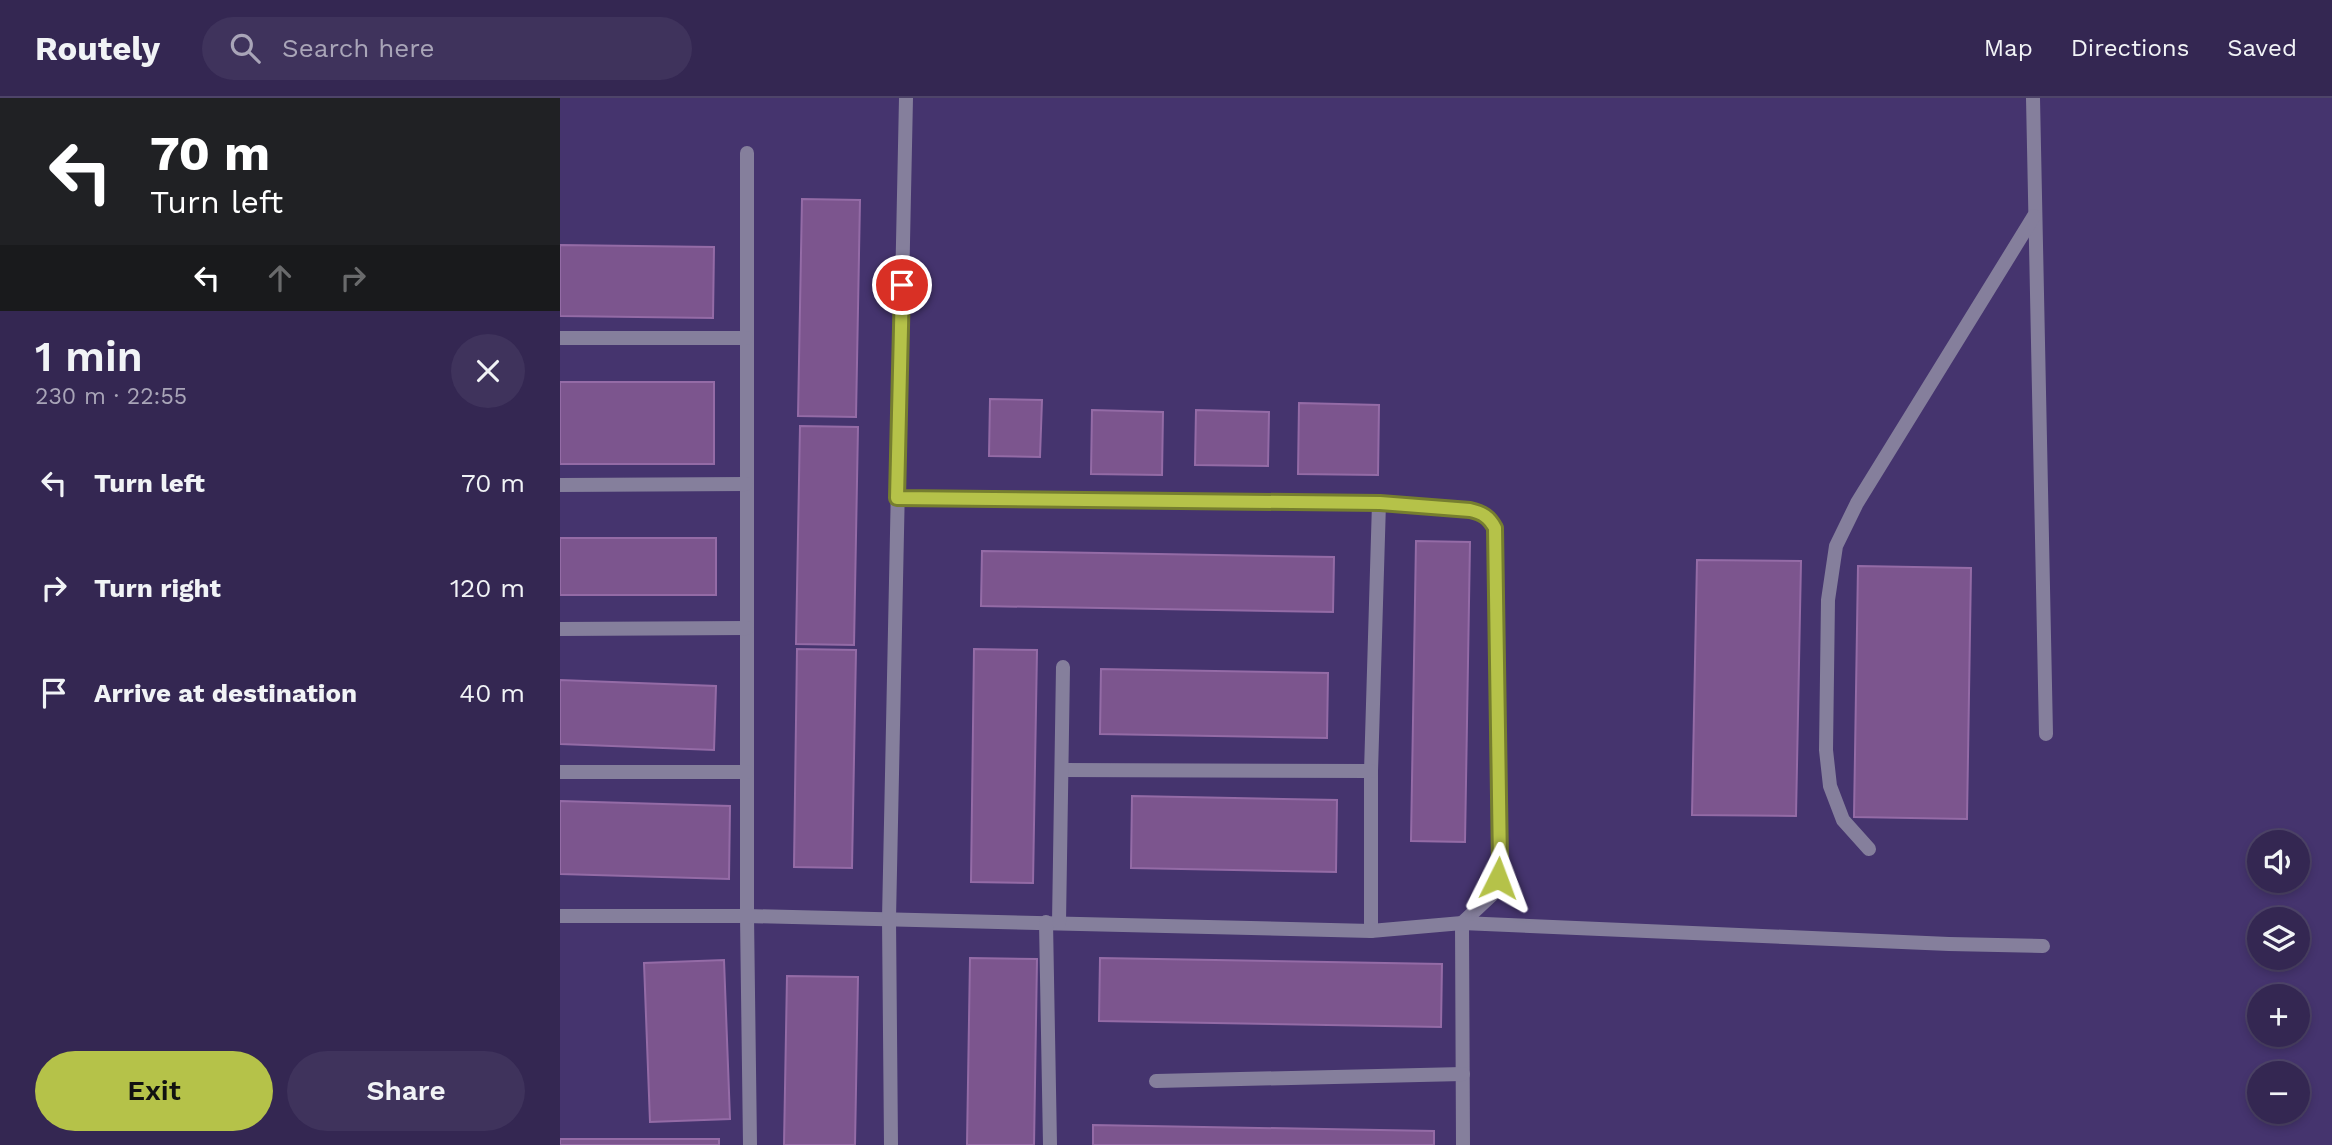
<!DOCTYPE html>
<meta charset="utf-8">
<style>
body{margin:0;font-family:"Work Sans",sans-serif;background:#3f335c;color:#f1f3f6;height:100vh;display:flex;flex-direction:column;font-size:26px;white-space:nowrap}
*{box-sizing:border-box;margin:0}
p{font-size:23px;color:#a9a5b8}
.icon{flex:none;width:38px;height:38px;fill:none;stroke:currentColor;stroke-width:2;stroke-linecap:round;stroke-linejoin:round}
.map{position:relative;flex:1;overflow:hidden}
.side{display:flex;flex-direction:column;background:#342752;width:560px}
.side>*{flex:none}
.guide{background:#202124;color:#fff;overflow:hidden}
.fabs{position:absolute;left:1687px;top:732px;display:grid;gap:14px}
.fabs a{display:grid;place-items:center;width:63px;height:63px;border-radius:50%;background:#342752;box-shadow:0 4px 10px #0003,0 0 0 2px #4e4469;font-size:35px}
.pin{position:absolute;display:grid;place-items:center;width:60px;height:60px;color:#fff;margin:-30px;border:4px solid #fff;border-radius:50%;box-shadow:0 2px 7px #0007}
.me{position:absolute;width:77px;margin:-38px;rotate:3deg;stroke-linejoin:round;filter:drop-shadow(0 0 5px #0008)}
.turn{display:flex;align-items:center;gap:24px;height:147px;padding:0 35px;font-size:32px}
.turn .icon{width:91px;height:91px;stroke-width:2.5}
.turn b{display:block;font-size:49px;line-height:60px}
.lanes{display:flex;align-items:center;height:66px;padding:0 35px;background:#0003;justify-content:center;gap:35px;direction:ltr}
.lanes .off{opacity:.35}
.round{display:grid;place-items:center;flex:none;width:74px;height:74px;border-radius:37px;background:#3f335c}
.overview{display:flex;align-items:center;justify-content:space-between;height:119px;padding:0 35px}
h1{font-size:42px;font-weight:600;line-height:52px}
.button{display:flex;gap:14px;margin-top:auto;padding:14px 35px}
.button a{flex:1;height:80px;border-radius:42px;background:#b5c249;color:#111;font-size:28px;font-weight:600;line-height:80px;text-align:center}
.button a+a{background:#3f335c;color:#f1f3f6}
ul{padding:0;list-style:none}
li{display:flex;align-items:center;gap:21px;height:105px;padding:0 35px}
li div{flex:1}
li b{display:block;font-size:26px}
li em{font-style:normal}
header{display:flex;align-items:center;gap:42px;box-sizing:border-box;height:98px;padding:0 35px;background:#342752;border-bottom:2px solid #4e4469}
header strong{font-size:33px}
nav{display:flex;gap:38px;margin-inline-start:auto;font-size:24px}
.search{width:490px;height:63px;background:#3f335c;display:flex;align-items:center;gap:18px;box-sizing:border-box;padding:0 24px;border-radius:38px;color:#a9a5b8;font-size:26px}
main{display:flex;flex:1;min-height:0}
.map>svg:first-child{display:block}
.building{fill:#7c558e;stroke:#946ba6;stroke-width:2}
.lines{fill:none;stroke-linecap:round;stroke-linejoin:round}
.street{stroke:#857f9c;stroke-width:14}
.route-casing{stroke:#767e2f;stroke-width:18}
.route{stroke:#b5c249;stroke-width:12}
</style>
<header>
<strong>Routely</strong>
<div class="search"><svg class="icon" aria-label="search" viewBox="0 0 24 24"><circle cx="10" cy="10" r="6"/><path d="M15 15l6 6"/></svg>Search here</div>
<nav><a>Map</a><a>Directions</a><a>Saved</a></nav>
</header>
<main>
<section class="side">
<div class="guide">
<div class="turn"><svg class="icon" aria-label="left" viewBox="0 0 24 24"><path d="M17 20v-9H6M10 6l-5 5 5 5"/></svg><div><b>70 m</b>Turn left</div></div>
<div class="lanes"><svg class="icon" aria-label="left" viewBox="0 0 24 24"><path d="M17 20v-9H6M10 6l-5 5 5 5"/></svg><svg class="icon off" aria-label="ahead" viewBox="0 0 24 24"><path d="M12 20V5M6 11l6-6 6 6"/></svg><svg class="icon off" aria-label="right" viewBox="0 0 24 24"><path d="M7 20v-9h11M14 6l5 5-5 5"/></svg></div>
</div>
<div class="overview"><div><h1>1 min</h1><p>230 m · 22:55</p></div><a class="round"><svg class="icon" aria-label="close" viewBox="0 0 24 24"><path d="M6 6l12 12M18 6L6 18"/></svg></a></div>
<ul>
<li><svg class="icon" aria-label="left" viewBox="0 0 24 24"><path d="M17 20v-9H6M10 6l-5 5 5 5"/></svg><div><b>Turn left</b></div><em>70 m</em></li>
<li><svg class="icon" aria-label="right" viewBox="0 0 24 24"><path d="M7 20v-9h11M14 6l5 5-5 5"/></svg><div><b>Turn right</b></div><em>120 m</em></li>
<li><svg class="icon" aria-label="arrive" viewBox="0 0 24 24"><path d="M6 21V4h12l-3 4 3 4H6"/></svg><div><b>Arrive at destination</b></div><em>40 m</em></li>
</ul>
<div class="button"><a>Exit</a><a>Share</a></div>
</section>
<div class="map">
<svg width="1772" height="1047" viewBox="0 0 1772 1047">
<rect width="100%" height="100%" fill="#45346e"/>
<g class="building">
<polygon points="242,101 300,102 296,319 238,318"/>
<polygon points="0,147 154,149 153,220 0,218"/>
<rect x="0" y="284" width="154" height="82"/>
<polygon points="430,301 482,302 480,359 429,358"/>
<polygon points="739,305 819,307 818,377 738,376"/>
<polygon points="532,312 603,314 602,377 531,376"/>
<polygon points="636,312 709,314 708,368 635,367"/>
<polygon points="240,328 298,329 294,547 236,546"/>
<rect x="0" y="440" width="156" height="57"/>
<polygon points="856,443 910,444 905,744 851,743"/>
<polygon points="422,453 774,459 773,514 421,508"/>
<polygon points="1137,462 1241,463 1236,718 1132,717"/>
<polygon points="1298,468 1411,470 1407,721 1294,719"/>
<polygon points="237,551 296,552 292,770 234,769"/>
<polygon points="414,551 477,552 473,785 411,784"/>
<polygon points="541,571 768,575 767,640 540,636"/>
<polygon points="0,582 156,588 154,652 0,646"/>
<polygon points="572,698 777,702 776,774 571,770"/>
<polygon points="0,703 170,708 169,781 0,776"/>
<polygon points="410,860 477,861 474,1047 407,1047"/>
<polygon points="540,860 882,866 881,929 539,923"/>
<polygon points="164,862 170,1021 90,1024 84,865"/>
<polygon points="227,878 298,879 295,1047 224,1047"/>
<polygon points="533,1027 874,1033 874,1047 533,1047"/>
<rect x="0" y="1041" width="159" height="6"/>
</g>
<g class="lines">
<g class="street">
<polyline points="1473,0 1486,636"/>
<polyline points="187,55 187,818 190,1047"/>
<polyline points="0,240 186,240"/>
<polyline points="0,387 186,386"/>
<polyline points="337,400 819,405 811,673 811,833"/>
<path d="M819,405L910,412C923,415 929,419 935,430L940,767L934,795L902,825L903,1047"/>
<polyline points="0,531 187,530"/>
<polyline points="502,672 811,673"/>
<polyline points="0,674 187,674"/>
<polyline points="1309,751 1283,722 1270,688 1266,652 1268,502 1276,448 1297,405 1474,118"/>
<polyline points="0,818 187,818 811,833 902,825 1389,846 1483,848"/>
<polyline points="486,824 490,1047"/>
<polyline points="499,825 503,569"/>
<polyline points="596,983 903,976"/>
<polyline points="331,1047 329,821 346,0"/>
</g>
</g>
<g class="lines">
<defs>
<path id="route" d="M342,187L337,400L820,405L910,412C923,415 929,419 935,430L940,766L938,780"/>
</defs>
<use href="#route" class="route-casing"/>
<use href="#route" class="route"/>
</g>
</svg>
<div class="fabs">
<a><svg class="icon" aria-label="sound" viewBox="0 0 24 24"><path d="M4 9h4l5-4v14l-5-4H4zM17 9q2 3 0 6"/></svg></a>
<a><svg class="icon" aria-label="layers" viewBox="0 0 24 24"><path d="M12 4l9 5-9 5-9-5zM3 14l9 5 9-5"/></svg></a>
<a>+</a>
<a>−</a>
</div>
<div class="pin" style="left:342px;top:187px;background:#d93025"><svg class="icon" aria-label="arrive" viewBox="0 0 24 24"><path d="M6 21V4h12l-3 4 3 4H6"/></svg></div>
<svg class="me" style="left:938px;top:780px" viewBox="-20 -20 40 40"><path d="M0-17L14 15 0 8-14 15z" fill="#b5c249" stroke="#fff" stroke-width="4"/></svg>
</div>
</main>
